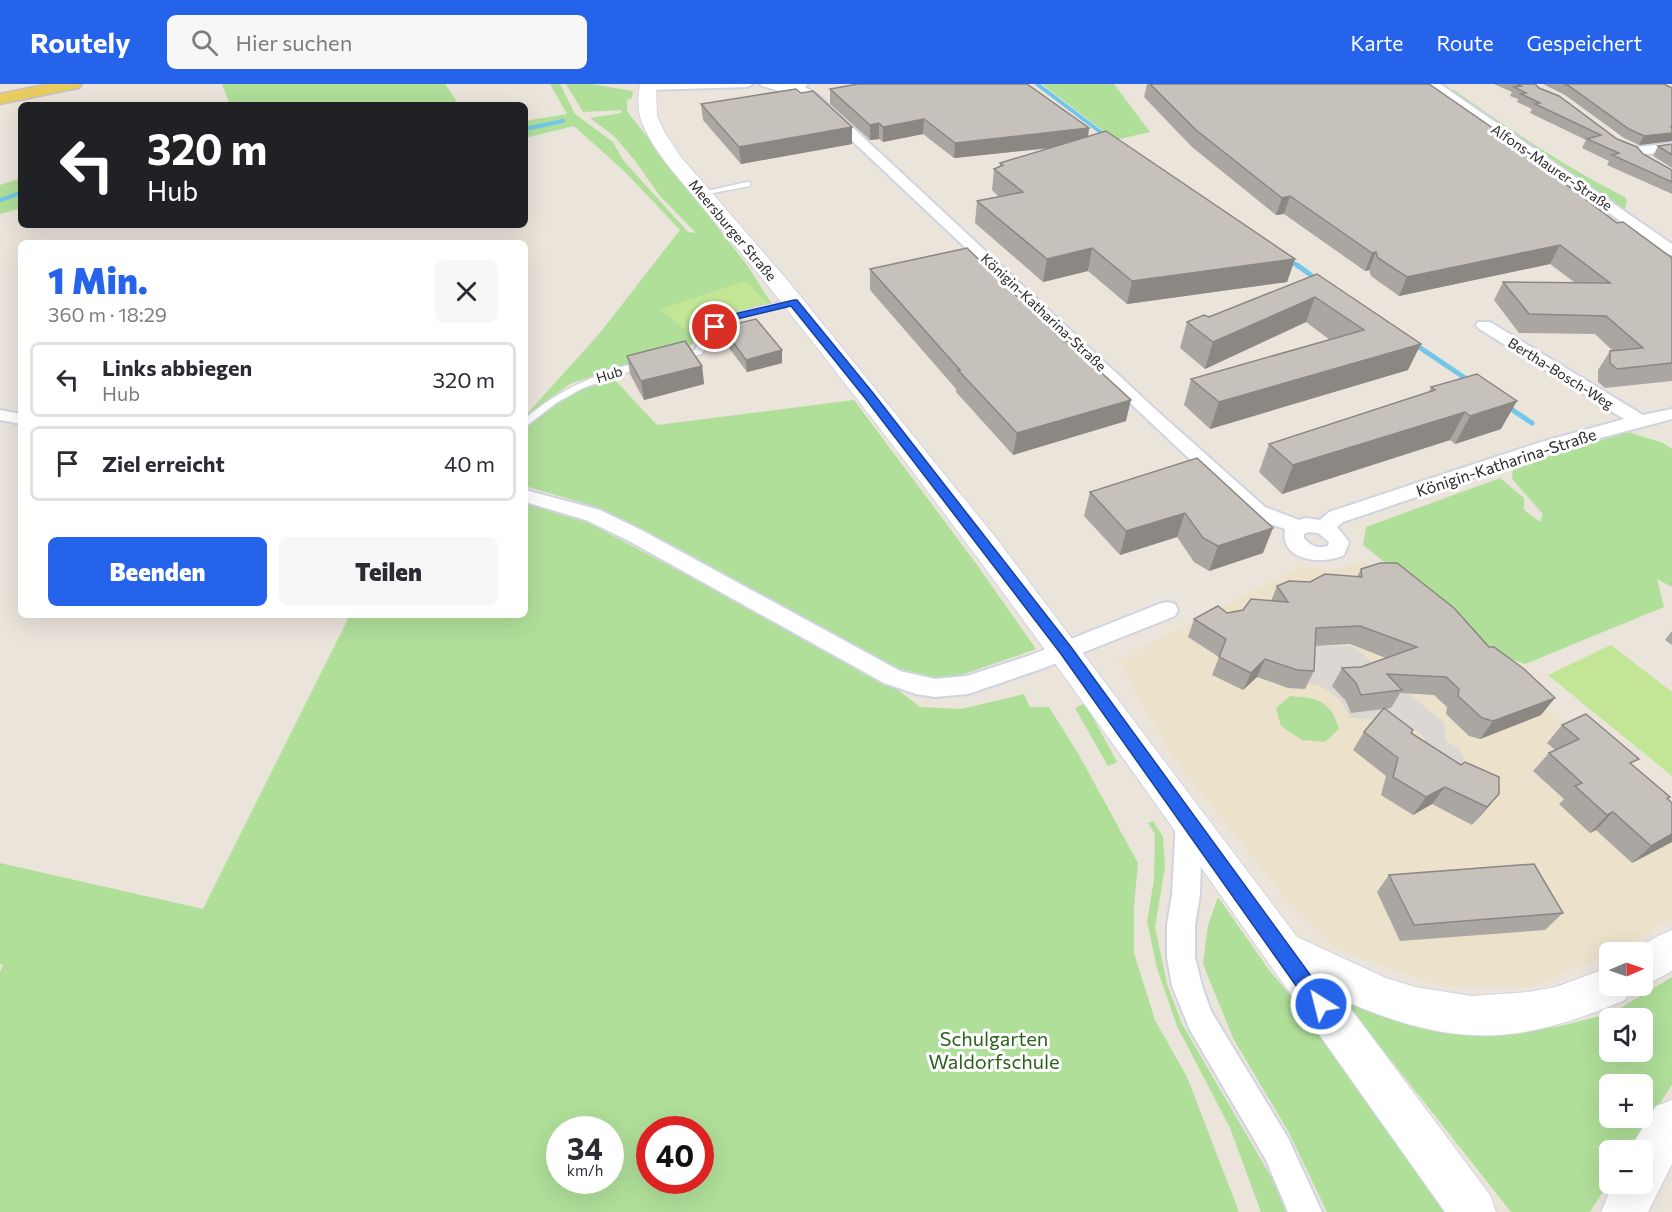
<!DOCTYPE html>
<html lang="de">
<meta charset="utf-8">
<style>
body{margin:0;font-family:Commissioner,sans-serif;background:#f7f7f7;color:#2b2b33;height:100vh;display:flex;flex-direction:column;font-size:22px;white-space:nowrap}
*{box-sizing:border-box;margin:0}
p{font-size:20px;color:#7c7c81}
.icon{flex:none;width:33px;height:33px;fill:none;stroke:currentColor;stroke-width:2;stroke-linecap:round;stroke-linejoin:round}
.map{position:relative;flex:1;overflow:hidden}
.side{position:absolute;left:18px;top:156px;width:510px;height:378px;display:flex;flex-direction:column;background:#fff;border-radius:9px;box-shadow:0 6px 24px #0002}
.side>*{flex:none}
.top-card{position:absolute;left:18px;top:18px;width:510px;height:126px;border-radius:9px;box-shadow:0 6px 24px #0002;background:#202124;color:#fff;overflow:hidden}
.needle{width:39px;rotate:88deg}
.controls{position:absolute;left:1599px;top:858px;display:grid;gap:12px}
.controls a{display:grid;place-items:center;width:54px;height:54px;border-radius:9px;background:#fff;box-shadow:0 6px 24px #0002;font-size:30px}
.speed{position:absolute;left:546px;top:1032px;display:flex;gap:12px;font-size:30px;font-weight:700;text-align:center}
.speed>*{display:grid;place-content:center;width:78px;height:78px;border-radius:50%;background:#fff;box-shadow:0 6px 24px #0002;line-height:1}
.speed small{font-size:15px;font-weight:400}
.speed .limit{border:9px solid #d22;background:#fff;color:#111}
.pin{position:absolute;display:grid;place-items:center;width:51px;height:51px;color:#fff;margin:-26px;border:3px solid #fff;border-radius:50%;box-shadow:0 2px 6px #0007}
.me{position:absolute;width:66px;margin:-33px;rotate:324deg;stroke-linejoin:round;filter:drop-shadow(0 0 4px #0008)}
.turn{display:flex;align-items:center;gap:21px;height:126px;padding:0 30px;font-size:27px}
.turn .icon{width:78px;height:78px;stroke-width:2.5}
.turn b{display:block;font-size:42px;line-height:51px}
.round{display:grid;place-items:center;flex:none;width:63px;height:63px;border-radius:9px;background:#f7f7f7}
.overview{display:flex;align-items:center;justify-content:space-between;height:102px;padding:0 30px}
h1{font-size:36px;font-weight:800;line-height:45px;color:#2563eb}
.primary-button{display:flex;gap:12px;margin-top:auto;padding:12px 30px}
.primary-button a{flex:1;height:69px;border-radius:9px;background:#2563eb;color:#fff;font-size:24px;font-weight:800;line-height:69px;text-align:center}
.primary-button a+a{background:#f7f7f7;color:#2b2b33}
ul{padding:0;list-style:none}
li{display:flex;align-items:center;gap:18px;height:75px;margin:0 12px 9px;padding:0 18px;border:3px solid #e1e1e2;border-radius:9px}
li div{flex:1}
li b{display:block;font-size:22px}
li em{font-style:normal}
header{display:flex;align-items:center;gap:36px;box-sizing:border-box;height:84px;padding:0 30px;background:#2563eb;color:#fff}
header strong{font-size:28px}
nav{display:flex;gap:33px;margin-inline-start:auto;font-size:21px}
.search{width:420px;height:54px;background:#f7f7f7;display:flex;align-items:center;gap:15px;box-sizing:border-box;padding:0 21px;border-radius:9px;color:#7c7c81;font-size:22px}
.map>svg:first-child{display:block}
.education{fill:#ece2cb}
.green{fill:#b0df9a;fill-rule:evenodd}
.pitch{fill:#c2e696}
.plaza{fill:#dbd7d2}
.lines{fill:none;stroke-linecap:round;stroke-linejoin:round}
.stream-far1{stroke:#72c7e9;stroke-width:4}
.stream{stroke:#72c7e9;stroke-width:5}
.lane-casing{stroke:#d0d3e1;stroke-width:3}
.street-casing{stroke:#d0d3e1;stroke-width:4}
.secondary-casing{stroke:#d0d3e1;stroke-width:2}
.primary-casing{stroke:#c3c3c3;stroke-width:3}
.lane{fill:#fff;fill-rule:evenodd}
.street{fill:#fff;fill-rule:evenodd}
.secondary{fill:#fff;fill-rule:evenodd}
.primary{fill:#eacd61;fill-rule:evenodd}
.wall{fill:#aaa6a1}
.shaded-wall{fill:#8b8783}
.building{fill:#c6c1bb;stroke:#8b8783;stroke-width:1.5}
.route{fill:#2563eb;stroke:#184099;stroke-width:1.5}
.labels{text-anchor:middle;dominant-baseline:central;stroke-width:6;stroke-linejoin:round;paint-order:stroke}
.far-street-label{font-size:14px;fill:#292929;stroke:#fff}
.street-label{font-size:16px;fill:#292929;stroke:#fff}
.near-park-label{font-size:20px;fill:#2a621d;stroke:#fff}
</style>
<header>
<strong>Routely</strong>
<div class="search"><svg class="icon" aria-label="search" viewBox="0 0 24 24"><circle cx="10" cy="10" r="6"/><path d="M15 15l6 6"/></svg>Hier suchen</div>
<nav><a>Karte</a><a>Route</a><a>Gespeichert</a></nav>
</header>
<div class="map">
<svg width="1672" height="1128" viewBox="0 0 1672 1128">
<rect width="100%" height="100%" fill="#ebe4db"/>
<polygon class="education" points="1364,477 1396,498 1557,634 1640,706 1672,738 1672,834 1621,865 1533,903 1442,903 1339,866 1292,822 1173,673 1118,577 1300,482 1331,486"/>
<g class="green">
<polygon points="222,0 445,0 459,21 230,21"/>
<polygon points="550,0 560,0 575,30 613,58 623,76 688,148 696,149 660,112 636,78 614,52 590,34 621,29 622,26 583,28 566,0 591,0 633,7 632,14 627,16 627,27 747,181 772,220 704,248 689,263 622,282 570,300 525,332 600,249 680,146 625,88 574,42 525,54 525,37 567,30"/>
<polygon points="1042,0 1114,0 1150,48 1115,56"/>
<path d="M1447,6H1454C1509,45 1565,83 1625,113L1627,117L1625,126Z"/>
<polygon points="21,94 21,124 0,130 0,101"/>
<path d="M614,295L657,341L854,316L975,478L1036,565L953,594L922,597L885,584L590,421L525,402V344C554,318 575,302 614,295Z"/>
<polygon points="1628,348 1663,359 1672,365 1672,503 1657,495 1664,523 1525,580 1501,572 1363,461 1366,443 1500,394 1524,414 1524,426 1540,438 1543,430 1512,395 1513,383"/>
<path d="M525,419L574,431L889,599L920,623L961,625L1024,610L1030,623H1049L1079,671L1138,779L1134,822V869L1155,936L1187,993L1239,1128H0V888L3,881L0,880V779L203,825L350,531H525ZM560,1046H610V1096H560L554,1100L559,1095ZM650,1046H700V1096H650Z"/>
<path d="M1290,612C1318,614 1330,616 1339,645L1325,658L1302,656L1281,642L1276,624Z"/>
<polygon points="1085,619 1117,678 1108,682 1075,624"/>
<polygon points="1153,737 1163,753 1165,783 1155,843 1167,900 1182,940 1274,1098 1286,1128 1261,1128 1230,1044 1177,942 1157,884 1147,837 1154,796 1155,750 1148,739"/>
<polygon points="1218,813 1269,886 1472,1128 1327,1128 1288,1047 1233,954 1203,880 1208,841"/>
<path d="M1672,893V1001L1629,1066H1610L1609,1098L1590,1128H1511L1326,894L1502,947L1557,943L1612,929ZM1610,934H1642V968H1610ZM1610,1000H1642V1034H1610Z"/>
</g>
<g class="pitch">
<polygon points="746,197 768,220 687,248 660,225"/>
<polygon points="1611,561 1672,608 1672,692 1548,591"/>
</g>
<polygon class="plaza" points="1313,562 1353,562 1444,639 1446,657 1458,664 1465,675 1462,687 1421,658 1425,655 1423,652 1402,637 1351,634 1339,615 1327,606 1318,601 1306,600"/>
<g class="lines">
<g class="stream-far1">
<polyline points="1037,0 1107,53"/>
<polyline points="525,45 563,37"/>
<polyline points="0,116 21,109"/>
<polyline points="1286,174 1299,183"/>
</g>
<g class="stream">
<polyline points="1297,181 1319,197"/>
<polyline points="1413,259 1471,298"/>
<polyline points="1505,321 1532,339"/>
</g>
<defs>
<g id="lane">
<polygon points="747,98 750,98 750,102 702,111 698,109"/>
<path d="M794,215L797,216V220C770,226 734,229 713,249C707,255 706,263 702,270L677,276L672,273L695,266C709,227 759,224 794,215Z"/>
<path d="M642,277L645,278V282L583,304L556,319L525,343V335C559,305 598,289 642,277Z"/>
</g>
<g id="street">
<polygon points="644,0 753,0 747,3 648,6 644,4"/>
<path d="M760,0H808L805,3L819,12L1156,326L1265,423L1299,436L1306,434L1320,436L1329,428L1538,359L1624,335L1478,244L1476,241L1478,238H1490L1643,331L1672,325V335L1551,367L1343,438L1337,443L1349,458L1344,471C1324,481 1279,478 1285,445L1251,433L811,18L793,5L780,7L762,2ZM1309,448L1318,449L1329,458L1328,462C1318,465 1310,462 1304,454V450Z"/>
<polygon points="1426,0 1440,0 1672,160 1672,171 1667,170"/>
<polygon points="1672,59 1672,67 1638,71 1632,67 1638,63"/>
<polygon points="0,326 21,330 21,340 0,336"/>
<polygon points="525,406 600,426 643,447 900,587 935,595 967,592 1028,572 1159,520 1167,518 1175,520 1178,526 1175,532 1044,584 968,610 935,613 916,610 884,599 629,457 586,436 525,418"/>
<polygon points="1189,725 1198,728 1202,736 1200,811 1195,841 1195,873 1202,902 1211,927 1288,1054 1322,1128 1288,1128 1266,1076 1190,946 1172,902 1167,873 1167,841 1172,811 1176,736 1180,728"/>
</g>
<g id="secondary">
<path d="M640,0H656L657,32L665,49L680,72L788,197L996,454L1297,853L1386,894L1415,903L1472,912L1528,908L1556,903L1610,883V902H1631L1625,916C1518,962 1453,964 1345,917L1490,1111L1496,1128H1445C1228,824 1018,515 785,223C756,186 726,151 696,115C677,92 655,69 643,41C637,27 638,14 640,0Z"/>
<polygon points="1672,846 1672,887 1642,903 1638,902 1642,902 1642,868 1631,868 1658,852"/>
<polygon points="1672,1016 1672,1080 1648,1128 1601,1128 1613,1100 1642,1100 1642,1066 1629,1066 1656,1022"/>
</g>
<polygon id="primary" points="48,0 82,0 79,4 73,5 0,20 0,10"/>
</defs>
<use href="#lane" class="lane-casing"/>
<use href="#street" class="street-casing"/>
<use href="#secondary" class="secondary-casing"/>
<use href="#primary" class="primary-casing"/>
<use href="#lane" class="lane"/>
<use href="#street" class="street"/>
<use href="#secondary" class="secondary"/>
<use href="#primary" class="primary"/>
</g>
<g class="wall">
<polygon points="1147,0 1429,0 1520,63 1519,65 1617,139 1672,174 1672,297 1605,304 1598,298 1598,286 1610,267 1613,267 1595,250 1519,249 1494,216 1503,198 1574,198 1550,180 1399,212 1371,192 1369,186 1365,187 1284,130 1276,131 1192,63 1144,13"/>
<polygon points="1494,0 1535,0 1539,4 1617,55 1672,86 1672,110 1607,81 1609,77 1582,64 1586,56 1530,29 1532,25 1517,18 1518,15 1510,12 1512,8"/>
<polygon points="1543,0 1664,0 1672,4 1672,57 1639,61 1624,54 1565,11"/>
<polygon points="830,5 1089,44 1088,52 1295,175 1287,198 1127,220 1088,187 1043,198 975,139 977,117 999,113 992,106 994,85 1000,82 1000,79 1050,64 954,74 923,50 883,58 879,55 870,56 830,20"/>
<polygon points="701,20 852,60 741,80 703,36"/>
<polygon points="1672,60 1672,84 1653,72 1658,62"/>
<polygon points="870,185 1126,337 1013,371 956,308 956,305 870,206"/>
<polygon points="1317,190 1408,286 1210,345 1184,321 1191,295 1330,256 1306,238 1205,285 1180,264 1187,238 1209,233"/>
<polygon points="722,243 782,279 747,288 723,256"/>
<polygon points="627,272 702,282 704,300 644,316 630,290"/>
<polygon points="1431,303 1501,345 1455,360 1450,356 1282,410 1259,388 1269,360 1429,308"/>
<polygon points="1197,374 1263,469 1209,487 1194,478 1177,453 1120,471 1084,432 1090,408"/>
<polygon points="1361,485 1541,631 1480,655 1469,652 1446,630 1447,623 1434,611 1400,609 1391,624 1385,625 1411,649 1499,710 1472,741 1432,720 1413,731 1381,711 1386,692 1353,666 1364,648 1383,625 1351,629 1346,617 1332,602 1342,584 1361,583 1386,574 1350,560 1315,562 1314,587 1305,605 1288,604 1257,593 1243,606 1212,591 1219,573 1188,553 1194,535 1243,526 1271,517 1277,502 1357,493"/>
<polygon points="1672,547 1672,561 1665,556"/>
<polygon points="1562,641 1633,681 1668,715 1672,758 1632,779 1596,746 1590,749 1559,720 1564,715 1533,687 1549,669 1555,666 1547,659"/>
<polygon points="1389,791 1563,829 1545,846 1400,857 1377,808"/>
</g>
<g class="shaded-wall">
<polygon points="924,35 923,50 883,58 883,43"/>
<polygon points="879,39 879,55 870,56 870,41"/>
<polygon points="1672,42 1672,57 1639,61 1644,52"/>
<polygon points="852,43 852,60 741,80 739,63"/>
<polygon points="1089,44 1087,60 954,74 955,59"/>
<polygon points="1290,112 1284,130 1276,131 1282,114"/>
<polygon points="1560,161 1550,180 1399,212 1407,193"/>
<polygon points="1092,164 1088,187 1043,198 1047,175"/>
<polygon points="1376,168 1369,186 1365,187 1372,169"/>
<polygon points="1295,175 1287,198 1127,220 1132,197"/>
<polygon points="1315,213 1306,238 1205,285 1213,258"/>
<polygon points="1421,260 1408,286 1210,345 1219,318"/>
<polygon points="782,266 782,279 747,288 746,276"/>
<polygon points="702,282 704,300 644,316 641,297"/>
<polygon points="1131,316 1126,337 1013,371 1017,349"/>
<polygon points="1517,317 1501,345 1455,360 1470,332"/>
<polygon points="1465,328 1450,356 1282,410 1293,381"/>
<polygon points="1185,429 1177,453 1120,471 1126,447"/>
<polygon points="1273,444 1263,469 1209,487 1218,462"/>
<polygon points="1265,575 1257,593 1243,606 1251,589"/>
<polygon points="1555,614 1541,631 1480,655 1493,637"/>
<polygon points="1445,703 1432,720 1413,731 1426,713"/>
<polygon points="1499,710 1484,728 1472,741 1487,723"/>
<polygon points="1613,728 1596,746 1590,749 1607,731"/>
<polygon points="1672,750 1672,758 1632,779 1651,762"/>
</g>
<g class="building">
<polygon points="858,0 1027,0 1089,44 955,59 924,35 883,43 879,39 870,41 830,5"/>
<polygon points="1150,0 1429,0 1520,63 1516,63 1617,139 1623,138 1672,174 1672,279 1617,285 1610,279 1610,267 1643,264 1606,232 1529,230 1503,198 1610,199 1560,161 1407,193 1378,174 1376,168 1372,169 1290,112 1282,114 1196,46"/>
<polygon points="1517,0 1535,0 1539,4 1559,12 1617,55 1637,63 1643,70 1672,86 1672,98 1612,71 1619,69 1587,55 1601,51 1535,20 1540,19 1521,10 1526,9 1514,3 1521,2"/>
<polygon points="1564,0 1664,0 1672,4 1672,42 1671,43 1672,43 1672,49 1644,52 1629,45 1569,2"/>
<polygon points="796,5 801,9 813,7 852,43 739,63 701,20"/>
<polygon points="1106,47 1295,175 1132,197 1092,164 1047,175 977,117 1023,108 994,85 1003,81 1000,79"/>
<polygon points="1672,60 1672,71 1658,62"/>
<polygon points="967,164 1064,258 1067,257 1131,316 1017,349 958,286 960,286 870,185"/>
<polygon points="1317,190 1421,260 1219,318 1191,295 1364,246 1315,213 1213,258 1187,238 1204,231 1209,233"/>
<polygon points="756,235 782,266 746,276 722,243"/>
<polygon points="685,257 702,282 641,297 627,272"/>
<polygon points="1477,290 1517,317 1470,332 1465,328 1293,381 1269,360 1435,306 1431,303"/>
<polygon points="1197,374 1273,444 1218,462 1203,454 1185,429 1126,447 1090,408"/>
<polygon points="1380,479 1397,479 1454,524 1489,563 1494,563 1524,585 1555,614 1493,637 1482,634 1458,612 1459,605 1446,593 1387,590 1402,606 1361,611 1356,599 1342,584 1361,583 1417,563 1360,542 1316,544 1314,587 1297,586 1265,575 1251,589 1219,573 1226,555 1194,535 1218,522 1227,529 1243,526 1251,515 1288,518 1277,502 1289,497 1310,498 1325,490 1362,493 1361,485"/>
<polygon points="1384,624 1413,646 1411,649 1461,681 1465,678 1499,693 1499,710 1487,723 1445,703 1426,713 1393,693 1398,674 1364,648"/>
<polygon points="1586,630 1639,675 1630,679 1670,713 1667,714 1672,719 1672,750 1651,762 1613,728 1607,731 1575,702 1582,699 1549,669 1579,655 1562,641"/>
<polygon points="1534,780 1563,829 1414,841 1389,791"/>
</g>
<polygon class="route" points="794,216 797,216 873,309 1071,563 1327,914 1330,920 1327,927 1321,929 1314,927 1061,570 865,314 791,222 737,235 718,245 710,243 730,231"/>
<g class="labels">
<g class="far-street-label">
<text transform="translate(1552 83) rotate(34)">Alfons-Maurer-Straße</text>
<text transform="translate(733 146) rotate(50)">Meersburger Straße</text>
<text transform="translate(1044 228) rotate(43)">Königin-Katharina-Straße</text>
<text transform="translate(1561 289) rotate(32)">Bertha-Bosch-Weg</text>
<text transform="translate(609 290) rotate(-17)">Hub</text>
</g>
<g class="street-label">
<text transform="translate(1506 378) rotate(-18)">Königin-Katharina-Straße</text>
</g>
<g class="near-park-label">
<text x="994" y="954">Schulgarten<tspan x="994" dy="23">Waldorfschule</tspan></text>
</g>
</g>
</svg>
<div class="controls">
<a><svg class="needle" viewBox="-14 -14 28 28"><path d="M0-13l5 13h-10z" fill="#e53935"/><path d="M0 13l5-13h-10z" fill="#7c7c81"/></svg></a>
<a><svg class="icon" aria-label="sound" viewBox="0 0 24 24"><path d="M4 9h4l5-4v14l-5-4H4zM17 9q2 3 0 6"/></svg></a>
<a>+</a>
<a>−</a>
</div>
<div class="speed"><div>34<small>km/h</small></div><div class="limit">40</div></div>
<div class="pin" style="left:715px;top:243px;background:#d93025"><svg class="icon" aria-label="arrive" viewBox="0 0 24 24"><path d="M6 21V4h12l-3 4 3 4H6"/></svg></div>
<svg class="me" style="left:1321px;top:920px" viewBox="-20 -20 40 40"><circle r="17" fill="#2563eb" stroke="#fff" stroke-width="3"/><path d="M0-11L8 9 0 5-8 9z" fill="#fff"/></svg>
<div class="top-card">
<div class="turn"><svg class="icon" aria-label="left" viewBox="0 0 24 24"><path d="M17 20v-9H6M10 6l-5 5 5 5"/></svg><div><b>320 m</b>Hub</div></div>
</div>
<section class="side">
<div class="overview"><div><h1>1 Min.</h1><p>360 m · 18:29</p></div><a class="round"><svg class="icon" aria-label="close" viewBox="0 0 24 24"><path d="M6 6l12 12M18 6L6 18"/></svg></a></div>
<ul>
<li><svg class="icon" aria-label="left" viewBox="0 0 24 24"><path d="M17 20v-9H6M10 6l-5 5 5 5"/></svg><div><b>Links abbiegen</b><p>Hub</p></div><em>320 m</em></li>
<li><svg class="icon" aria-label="arrive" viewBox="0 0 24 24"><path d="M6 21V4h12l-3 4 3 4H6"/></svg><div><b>Ziel erreicht</b></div><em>40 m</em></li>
</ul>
<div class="primary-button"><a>Beenden</a><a>Teilen</a></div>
</section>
</div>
